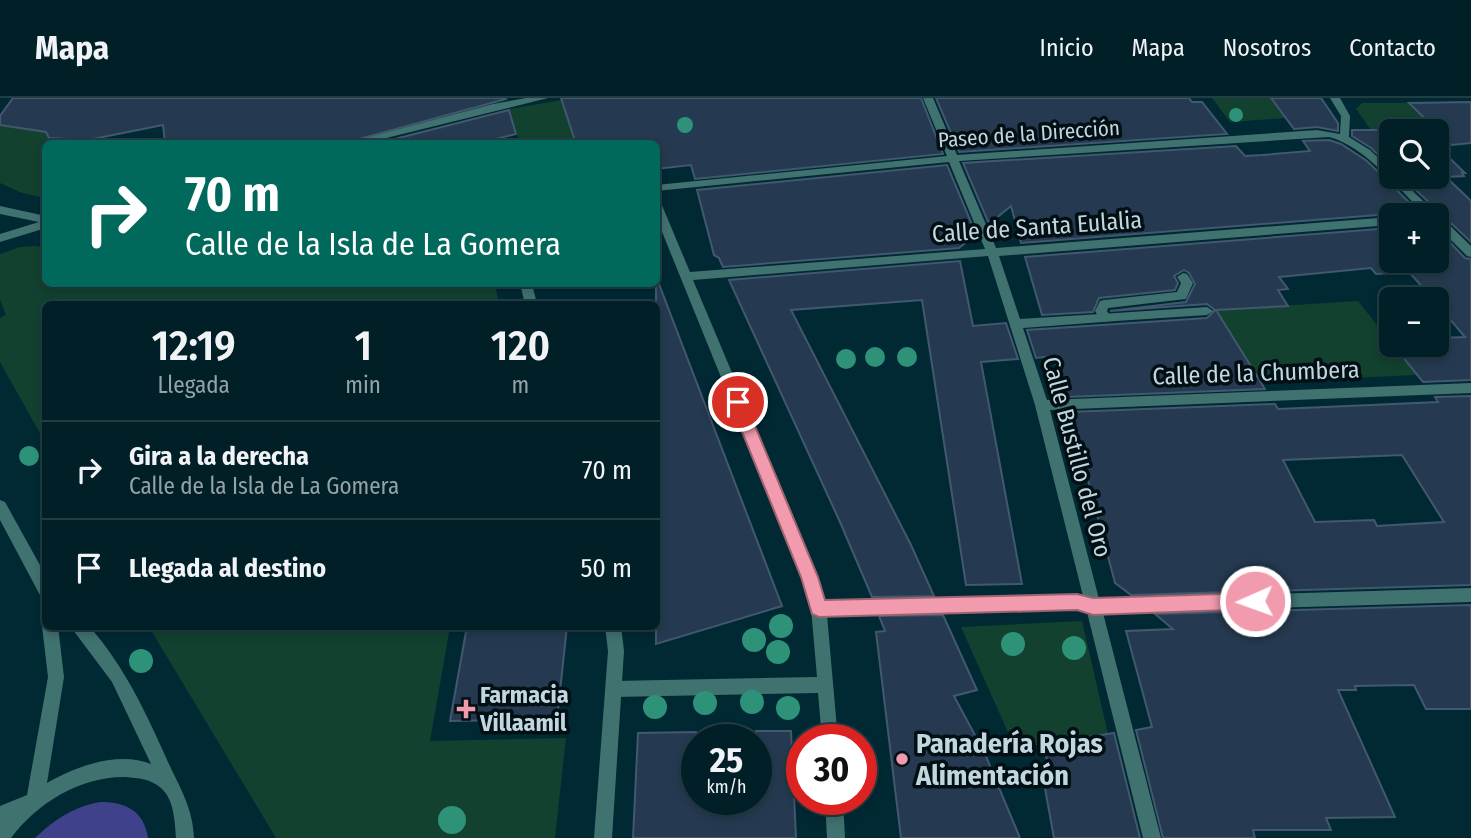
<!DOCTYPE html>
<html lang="es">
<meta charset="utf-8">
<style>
body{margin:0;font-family:"Fira Sans Condensed",sans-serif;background:#0e2c33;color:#f1f3f6;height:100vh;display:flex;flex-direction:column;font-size:26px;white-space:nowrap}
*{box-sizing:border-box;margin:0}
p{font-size:23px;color:#95a2a7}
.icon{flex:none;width:38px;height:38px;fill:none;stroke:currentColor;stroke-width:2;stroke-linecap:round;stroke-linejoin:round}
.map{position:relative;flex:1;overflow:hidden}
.sheet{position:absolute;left:42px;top:203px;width:618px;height:329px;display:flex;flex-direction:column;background:#001f27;border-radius:10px;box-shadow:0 4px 10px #0003,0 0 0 2px #223d44}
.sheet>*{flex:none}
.guide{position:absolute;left:42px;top:42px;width:618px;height:147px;border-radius:10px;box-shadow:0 4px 10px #0003,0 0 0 2px #223d44;background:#00695c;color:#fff;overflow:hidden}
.controls{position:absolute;left:1379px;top:21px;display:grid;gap:14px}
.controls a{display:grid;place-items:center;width:70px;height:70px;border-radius:10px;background:#001f27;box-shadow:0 4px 10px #0003,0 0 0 2px #223d44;font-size:35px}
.speed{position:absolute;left:681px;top:626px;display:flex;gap:14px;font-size:35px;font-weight:700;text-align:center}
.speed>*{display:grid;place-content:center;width:91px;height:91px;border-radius:50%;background:#001f27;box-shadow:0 4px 10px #0003,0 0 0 2px #223d44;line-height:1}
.speed small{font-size:18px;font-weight:400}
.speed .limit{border:10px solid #d22;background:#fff;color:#111}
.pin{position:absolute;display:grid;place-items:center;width:60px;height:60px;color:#fff;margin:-30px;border:4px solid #fff;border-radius:50%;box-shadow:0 2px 7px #0007}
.me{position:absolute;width:77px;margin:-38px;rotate:268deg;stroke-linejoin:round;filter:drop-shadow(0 0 5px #0008)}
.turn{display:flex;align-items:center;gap:24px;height:147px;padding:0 28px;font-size:32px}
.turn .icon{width:91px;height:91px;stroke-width:2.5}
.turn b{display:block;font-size:49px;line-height:60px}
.eta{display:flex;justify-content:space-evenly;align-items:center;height:119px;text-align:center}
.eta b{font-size:42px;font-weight:600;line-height:49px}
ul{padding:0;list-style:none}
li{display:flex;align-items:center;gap:21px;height:98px;padding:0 28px;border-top:2px solid #223d44}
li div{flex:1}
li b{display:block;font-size:26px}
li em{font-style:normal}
header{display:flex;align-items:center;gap:42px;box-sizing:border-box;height:98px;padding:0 35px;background:#001f27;border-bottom:2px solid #223d44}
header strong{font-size:33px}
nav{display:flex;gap:38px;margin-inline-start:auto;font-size:24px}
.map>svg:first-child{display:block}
.green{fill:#12412f}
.water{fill:#3f418b}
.building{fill:#253a50;stroke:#41586f;stroke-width:2;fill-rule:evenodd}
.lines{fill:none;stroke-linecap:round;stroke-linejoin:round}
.service{fill:#407270;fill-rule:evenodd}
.pedestrian{fill:#407270;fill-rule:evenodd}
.minor{fill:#407270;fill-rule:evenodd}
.tertiary{fill:#407270;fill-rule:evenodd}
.tree{fill:#2e9278}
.route{fill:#f29aae;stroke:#9d6471;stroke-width:2}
.poi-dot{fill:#f29aae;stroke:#020f14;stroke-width:2.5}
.labels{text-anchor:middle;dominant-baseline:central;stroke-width:7;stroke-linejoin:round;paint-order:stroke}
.far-street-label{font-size:21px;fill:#c1d6dd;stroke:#020f14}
.street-label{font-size:24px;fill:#c1d6dd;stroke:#020f14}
.poi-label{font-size:24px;font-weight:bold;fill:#c1d6dd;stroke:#020f14;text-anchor:start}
.near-poi-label{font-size:28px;font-weight:bold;fill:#c1d6dd;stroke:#020f14;text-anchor:start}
</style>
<header>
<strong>Mapa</strong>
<nav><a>Inicio</a><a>Mapa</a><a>Nosotros</a><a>Contacto</a></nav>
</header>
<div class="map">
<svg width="1471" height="740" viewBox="0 0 1471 740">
<rect width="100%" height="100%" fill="#002934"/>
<g class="green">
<polygon points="1212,0 1271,0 1286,20 1230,24"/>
<polygon points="562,2 567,17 613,46 520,45 509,11"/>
<polygon points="1362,5 1409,5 1430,26 1371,32 1356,11"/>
<polygon points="0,27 24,28 25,31 46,34 51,45 46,46 45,100 22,95 0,85"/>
<polygon points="34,148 45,149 46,186 495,186 499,206 46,206 45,344 0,264 0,220 6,217 0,202 0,156 20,149"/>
<polygon points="1358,203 1417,277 1261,284 1215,212"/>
<polygon points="1082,523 1108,636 1015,650 961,529"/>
<polygon points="149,529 450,529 430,643 566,640 555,740 276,740"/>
</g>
<path class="water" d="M101,704C126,704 144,713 148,740H35C54,722 74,708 101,704Z"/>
<g class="building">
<polygon points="13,0 505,0 506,1 341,46 165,46 163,27 88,42 49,40 46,34 0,27 0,18"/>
<polygon points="561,0 921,0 943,56 695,81 691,67 656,71 656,46 576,46"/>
<polygon points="936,0 1189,0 1192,4 1202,4 1227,36 959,54"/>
<polygon points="1271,0 1321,0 1338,25 1338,33 1317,29 1294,31"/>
<polygon points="1471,4 1471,45 1452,47 1409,5"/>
<polygon points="509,12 516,36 475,46 375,46"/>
<polygon points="1352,32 1420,32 1421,33 1391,33 1391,69 1371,50 1352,38"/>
<polygon points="1329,42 1341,46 1367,63 1422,117 1391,116 1021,145 1011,108 989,126 963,65 1236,48 1245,58 1262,57 1310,53 1303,43"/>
<polygon points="1437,48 1465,75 1462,75 1464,78 1446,79 1471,103 1471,144 1402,79 1437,79"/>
<polygon points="947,67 976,136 959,150 723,169 719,160 714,157 697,92"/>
<polygon points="1391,130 1391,163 1437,163 1437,131 1465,160 1471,161 1471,282 1423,284 1393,247 1437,247 1437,240 1465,239 1437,206 1437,201 1433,201 1409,174 1376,176 1371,170 1279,179 1288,191 1278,192 1288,208 1216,212 1265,291 1066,299 1053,258 1036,260 1027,232 1207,220 1215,212 1207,206 1110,213 1186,204 1195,186 1189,175 1184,172 1174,178 1178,185 1175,192 1099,200 1093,214 1042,217 1025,159"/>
<polygon points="960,163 973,228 1006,225 1018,261 981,264 1022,486 966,487 922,202 791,212 911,447 934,498 872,499 840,424 729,182"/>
<polygon points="659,186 782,508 656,546 656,187"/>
<path d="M1471,298V487L1131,497L1115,485L1070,314L1275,306L1278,311L1348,308L1438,304L1435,299ZM1402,357L1444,424L1377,428L1374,422L1315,424L1283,362Z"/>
<polygon points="1471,507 1471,611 1426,611 1414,587 1355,588 1356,592 1338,592 1395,719 1326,720 1331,732 1253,732 1255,740 1163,740 1136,632 1152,629 1126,533 1173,531 1155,516"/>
<polygon points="943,517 977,592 954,598 985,656 1020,740 901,740 876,534 885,533 879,518"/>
<polygon points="467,528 567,528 557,621 450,623"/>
<polygon points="756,633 791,633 796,740 633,740 638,635 696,634 696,702 756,702"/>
<polygon points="1114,635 1140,740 1054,740 1042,674 1049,674 1044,646"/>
</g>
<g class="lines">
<g class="service">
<polygon points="1183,175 1187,176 1193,185 1186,201 1108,210 1107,213 1111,220 1105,224 1101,223 1095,213 1100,203 1104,202 1177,194 1181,185 1177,179"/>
<polygon points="520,186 532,186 537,206 525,206"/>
<polygon points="605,528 621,528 624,553 612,740 594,740 608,553"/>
</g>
<polygon class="pedestrian" points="1207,209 1213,213 1207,217 1116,223 1110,219 1116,215"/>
<g class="minor">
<polygon points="526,0 548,0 362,46 343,46 493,6"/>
<path d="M923,0H933L957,57L1317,32L1340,36L1341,18L1330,0H1340L1350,18L1349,39L1370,52L1391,72V79H1398L1438,117H1426C1399,92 1365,48 1329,39L959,63L996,150L1391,119V127L999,158L1020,221L1116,215L1122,219L1116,223L1023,230L1047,302L1471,285V295L1050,312L1099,501L1471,490V504L1103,515L1161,740H1143L1087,514L1077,511L827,517L838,642H822L818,595L614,599L608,597L606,591L608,585L614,583L817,579L811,510L802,479L656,119V102L661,105L690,174L985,151L949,64L656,93V87L947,58ZM988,158L1035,307L1083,498L825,503L818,479L693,182Z"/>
<polygon points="0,108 46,118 46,130 0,144 0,136 39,124 0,116"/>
<polygon points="1437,118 1441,119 1471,148 1471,159 1467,158 1437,128"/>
<polygon points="825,702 843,702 845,740 827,740"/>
</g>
<g class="tertiary">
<polygon points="0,402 5,404 46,478 46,501 41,499 0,422"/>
<path d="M46,522V528H58L64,579L47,685C76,668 119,653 151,666L112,584L70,528H89C125,569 146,615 168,664C180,690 193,710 194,740H176C175,724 174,701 161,690C151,681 138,680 126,679C81,678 37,705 11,740H0V708L27,697L48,579L42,528Z"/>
</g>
</g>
<g class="tree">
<circle cx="1236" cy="17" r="7"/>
<circle cx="685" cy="27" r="8"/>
<circle cx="875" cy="259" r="10"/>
<circle cx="907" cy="259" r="10"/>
<circle cx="846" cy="261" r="10"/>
<circle cx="29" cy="358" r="10"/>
<circle cx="781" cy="528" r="12"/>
<circle cx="754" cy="542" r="12"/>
<circle cx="1013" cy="546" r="12"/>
<circle cx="1074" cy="550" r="12"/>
<circle cx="778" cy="554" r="12"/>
<circle cx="141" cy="563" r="12"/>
<circle cx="752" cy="604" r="12"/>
<circle cx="705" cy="605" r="12"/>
<circle cx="655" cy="609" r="12"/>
<circle cx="788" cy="610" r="12"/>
<circle cx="452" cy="722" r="14"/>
</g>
<polygon class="route" points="738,298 745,304 818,479 825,502 1077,496 1093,500 1255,495 1261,497 1264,503 1261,509 1255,511 1093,517 1077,512 819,519 812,516 801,479 730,304"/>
<g class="poi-dot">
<path d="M462.5 600.5h7v7h7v7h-7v7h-7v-7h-7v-7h7z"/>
<circle cx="902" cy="661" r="7"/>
</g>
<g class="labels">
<g class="far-street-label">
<text transform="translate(1029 36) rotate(-4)">Paseo de la Dirección</text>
</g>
<g class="street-label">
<text transform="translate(1037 129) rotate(-4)">Calle de Santa Eulalia</text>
<text transform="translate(1256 275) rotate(-2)">Calle de la Chumbera</text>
<text transform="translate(1077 359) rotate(75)">Calle Bustillo del Oro</text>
</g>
<g class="poi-label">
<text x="480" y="597">Farmacia<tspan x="480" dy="28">Villaamil</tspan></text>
</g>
<g class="near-poi-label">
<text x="916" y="645">Panadería Rojas<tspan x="916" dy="32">Alimentación</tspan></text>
</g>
</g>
</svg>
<div class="controls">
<a><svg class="icon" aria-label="search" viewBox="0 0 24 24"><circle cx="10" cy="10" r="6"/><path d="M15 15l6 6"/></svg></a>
<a>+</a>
<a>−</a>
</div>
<div class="speed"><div>25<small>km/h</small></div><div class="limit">30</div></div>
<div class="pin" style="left:738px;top:304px;background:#d93025"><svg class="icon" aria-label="arrive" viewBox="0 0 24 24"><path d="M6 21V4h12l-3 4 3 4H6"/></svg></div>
<svg class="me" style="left:1255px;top:503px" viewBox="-20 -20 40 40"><circle r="17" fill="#f29aae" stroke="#fff" stroke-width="3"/><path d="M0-11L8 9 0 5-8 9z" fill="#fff"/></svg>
<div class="guide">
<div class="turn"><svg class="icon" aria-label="right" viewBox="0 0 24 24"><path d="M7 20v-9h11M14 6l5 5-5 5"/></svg><div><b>70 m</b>Calle de la Isla de La Gomera</div></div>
</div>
<section class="sheet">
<div class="eta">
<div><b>12:19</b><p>Llegada</p></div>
<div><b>1</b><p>min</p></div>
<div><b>120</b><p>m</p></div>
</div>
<ul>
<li><svg class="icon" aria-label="right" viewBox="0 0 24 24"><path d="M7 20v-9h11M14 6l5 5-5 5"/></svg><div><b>Gira a la derecha</b><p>Calle de la Isla de La Gomera</p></div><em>70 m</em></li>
<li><svg class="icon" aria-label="arrive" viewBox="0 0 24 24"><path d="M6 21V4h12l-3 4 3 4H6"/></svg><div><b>Llegada al destino</b></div><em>50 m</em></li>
</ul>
</section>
</div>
